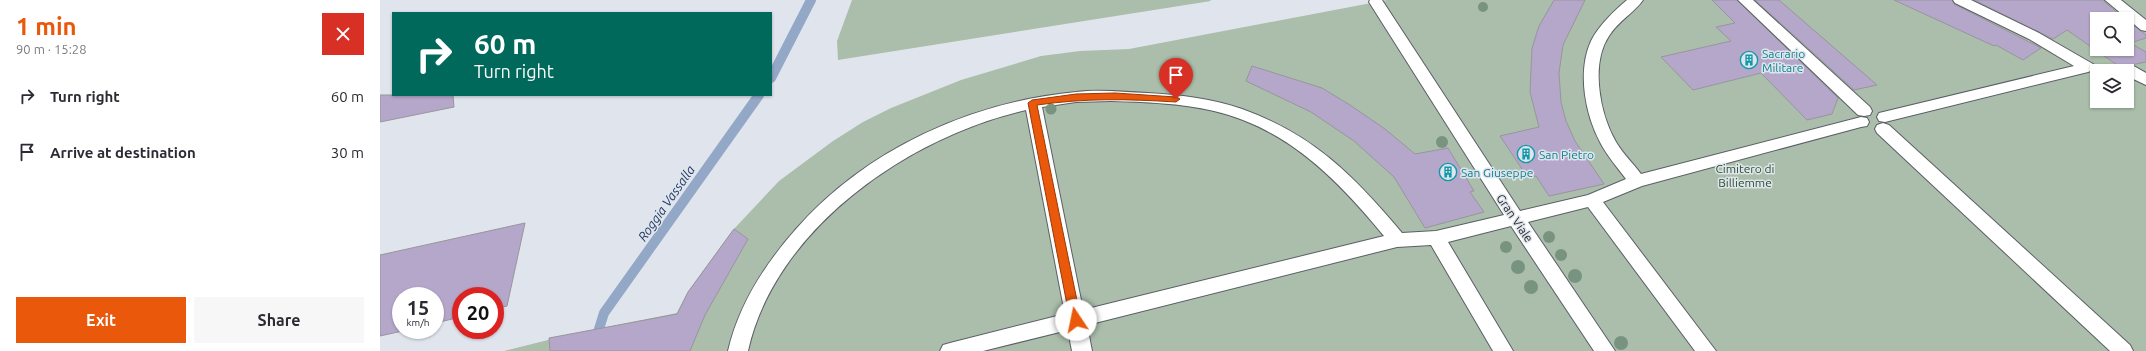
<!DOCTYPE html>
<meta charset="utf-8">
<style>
body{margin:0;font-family:Ubuntu,sans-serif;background:#f7f7f7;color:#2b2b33;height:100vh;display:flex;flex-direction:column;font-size:15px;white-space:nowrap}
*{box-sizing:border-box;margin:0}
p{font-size:13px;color:#7c7c81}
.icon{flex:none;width:22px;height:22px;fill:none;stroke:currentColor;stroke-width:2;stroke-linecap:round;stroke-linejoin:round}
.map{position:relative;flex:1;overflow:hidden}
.sheet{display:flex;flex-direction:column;background:#fff;width:380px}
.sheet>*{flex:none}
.banner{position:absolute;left:12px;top:12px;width:380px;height:84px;border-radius:0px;box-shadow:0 1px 3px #0004;background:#00695c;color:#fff;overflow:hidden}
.fabs{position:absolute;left:1710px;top:12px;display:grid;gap:8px}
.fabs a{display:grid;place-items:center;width:44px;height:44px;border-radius:0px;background:#fff;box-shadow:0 1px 3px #0004;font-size:20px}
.speed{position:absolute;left:12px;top:287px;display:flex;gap:8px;font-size:20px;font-weight:700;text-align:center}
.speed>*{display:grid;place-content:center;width:52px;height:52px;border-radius:50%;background:#fff;box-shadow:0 1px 3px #0004;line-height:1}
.speed small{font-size:10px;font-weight:400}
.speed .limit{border:6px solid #d22;background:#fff;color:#111}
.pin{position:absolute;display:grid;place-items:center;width:34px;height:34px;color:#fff;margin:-41px -17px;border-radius:50% 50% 50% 0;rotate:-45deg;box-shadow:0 0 4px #0007}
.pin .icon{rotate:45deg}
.me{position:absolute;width:44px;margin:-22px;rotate:349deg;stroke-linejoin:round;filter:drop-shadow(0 0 3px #0008)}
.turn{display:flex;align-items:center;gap:14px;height:84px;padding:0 16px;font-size:18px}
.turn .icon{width:52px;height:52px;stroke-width:2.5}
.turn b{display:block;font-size:28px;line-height:34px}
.round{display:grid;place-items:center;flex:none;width:42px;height:42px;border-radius:0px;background:#f7f7f7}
.overview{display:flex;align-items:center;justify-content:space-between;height:68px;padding:0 16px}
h1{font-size:24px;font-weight:700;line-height:30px;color:#ea580c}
.cta{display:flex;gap:8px;margin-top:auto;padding:8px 16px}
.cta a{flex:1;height:46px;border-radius:0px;background:#ea580c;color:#fff;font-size:16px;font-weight:700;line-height:46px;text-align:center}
.cta a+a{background:#f7f7f7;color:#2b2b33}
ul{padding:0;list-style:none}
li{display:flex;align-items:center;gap:12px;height:56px;padding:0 16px}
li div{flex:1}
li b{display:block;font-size:15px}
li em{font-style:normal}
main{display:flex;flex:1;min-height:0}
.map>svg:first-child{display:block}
.green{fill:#aabeab;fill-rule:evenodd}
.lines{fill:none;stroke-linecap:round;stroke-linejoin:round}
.stream{stroke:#93a7c6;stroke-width:10}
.building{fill:#b5a7ca;stroke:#98959d}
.service-casing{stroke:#5b5f66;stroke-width:2}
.service{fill:#fff;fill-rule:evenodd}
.tree{fill:#799381}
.route{fill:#ea580c;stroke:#983908}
.labels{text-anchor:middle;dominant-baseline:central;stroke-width:3;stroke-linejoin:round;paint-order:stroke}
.culture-label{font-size:12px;fill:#0d838f;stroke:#e0e5ed;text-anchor:start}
.park-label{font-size:12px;fill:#245028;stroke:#e0e5ed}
.street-label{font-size:12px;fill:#25272a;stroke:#e0e5ed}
.water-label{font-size:13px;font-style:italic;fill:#203a64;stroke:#e0e5ed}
</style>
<main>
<section class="sheet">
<div class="overview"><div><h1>1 min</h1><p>90 m · 15:28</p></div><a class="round" style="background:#d93025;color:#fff"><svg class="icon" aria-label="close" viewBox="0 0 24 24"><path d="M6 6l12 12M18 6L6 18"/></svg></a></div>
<ul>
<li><svg class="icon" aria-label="right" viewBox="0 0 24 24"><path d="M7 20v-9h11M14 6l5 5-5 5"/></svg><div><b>Turn right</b></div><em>60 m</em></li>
<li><svg class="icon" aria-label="arrive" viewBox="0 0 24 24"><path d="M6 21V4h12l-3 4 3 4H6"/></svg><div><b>Arrive at destination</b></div><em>30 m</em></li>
</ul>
<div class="cta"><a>Exit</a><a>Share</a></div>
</section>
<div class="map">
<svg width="1766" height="351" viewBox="0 0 1766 351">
<rect width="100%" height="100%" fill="#e0e5ed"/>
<g class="green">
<polygon points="472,0 830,0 831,1 458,60 457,41"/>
<path d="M1007,0H1766V351H124L188,335L297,313L308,292L352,231L399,181L453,141L483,122L511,108L581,80L661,56L700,51L749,49ZM1717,19H1747V49H1717ZM1717,71H1747V101H1717Z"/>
</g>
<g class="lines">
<g class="stream">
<polyline points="391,78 431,0"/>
<polyline points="219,329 224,313 379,95"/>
</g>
</g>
<g class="building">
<polygon points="1174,0 1205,0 1183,45 1179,73 1181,102 1186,121 1195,141 1224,184 1169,196 1156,176 1148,178 1120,136 1159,127 1150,92 1152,48 1159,26"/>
<polygon points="1332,0 1357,0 1458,98 1452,114 1427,120 1381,73 1313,90 1281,57 1351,41 1336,27 1355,23"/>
<polygon points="1375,0 1399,0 1497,85 1474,90"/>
<polygon points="1514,0 1572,0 1574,4 1661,48 1643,60 1616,45 1614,46"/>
<polygon points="1594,0 1722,0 1745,19 1717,19 1717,49 1747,49 1747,20 1766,35 1766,38 1750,43 1766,52 1766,62 1740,67 1687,30 1673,39"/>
<polygon points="872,66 942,88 970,105 1005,129 1035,154 1068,148 1094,191 1090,192 1104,212 1045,228 1014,177 974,141 931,112 866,81"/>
<polygon points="0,95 73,95 74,107 0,122"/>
<polygon points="145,223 127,306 115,309 115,296 81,296 81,317 55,323 55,296 21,296 21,330 27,330 0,336 0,255"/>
<polygon points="354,229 368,239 325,315 310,351 170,351 169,338 297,314 308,292"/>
</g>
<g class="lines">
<defs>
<g id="service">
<path d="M990,0H1002L1140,211L1208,195L1246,179C1237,167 1228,157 1221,144C1205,115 1197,72 1211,41C1219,25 1234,11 1247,0H1263C1254,13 1238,21 1229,36C1210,64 1220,115 1236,142C1243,154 1253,163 1261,174L1481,117L1487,118L1489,122L1487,126L1481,127L1262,186L1223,202L1336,351H1315L1208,207L1148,222L1235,351H1214L1131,226L1068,242L1133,351H1113L1051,245L1017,247L707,325L712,351H692L688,330L603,351H560L563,345L570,343L685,314L646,110C530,136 395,228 368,351H348C359,304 385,264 417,228C487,149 591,102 696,92C720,89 744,92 767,93C800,95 831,98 862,109C934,135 974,176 1022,233L1056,231L1124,215L989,2ZM731,101C765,102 800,103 834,111C907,128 958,180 1004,236L703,310L662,107L696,102Z"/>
<polygon points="1358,0 1373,0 1490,107 1492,111 1490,115 1484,116 1478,115"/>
<polygon points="1573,0 1591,0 1659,33 1713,64 1716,67 1713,70 1708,72 1505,122 1499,121 1497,117 1499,113 1694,66 1649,39 1575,3"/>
<polygon points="1725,0 1741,0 1766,20 1766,31 1761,30"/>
<polygon points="1752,65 1766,73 1766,85 1747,76 1747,71 1739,71 1742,68"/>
<polygon points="1503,123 1509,125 1750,345 1753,351 1730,351 1497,133 1495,129 1497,125"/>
</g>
</defs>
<use href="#service" class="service-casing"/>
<use href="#service" class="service"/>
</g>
<g class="tree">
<circle cx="1103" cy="7" r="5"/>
<circle cx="671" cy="109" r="5.5"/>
<circle cx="1062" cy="142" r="6"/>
<circle cx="1169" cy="237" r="6"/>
<circle cx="1126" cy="247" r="6"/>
<circle cx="1181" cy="255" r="6"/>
<circle cx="1138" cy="267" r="7"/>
<circle cx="1195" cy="276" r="7"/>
<circle cx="1151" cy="287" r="7"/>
<circle cx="1241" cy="343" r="7"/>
</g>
<path class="route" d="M735,93L796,97L800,99L796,102C746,99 707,98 657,105L701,320L696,324L690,320L648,103L652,100L696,94Z"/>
<defs>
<symbol id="building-ring" viewBox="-11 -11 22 22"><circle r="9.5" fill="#e0e5ed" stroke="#0f9aa8" stroke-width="1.5"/><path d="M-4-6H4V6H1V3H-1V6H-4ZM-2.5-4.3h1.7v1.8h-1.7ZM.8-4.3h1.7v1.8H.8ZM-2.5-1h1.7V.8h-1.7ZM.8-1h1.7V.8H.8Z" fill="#0f9aa8"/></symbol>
</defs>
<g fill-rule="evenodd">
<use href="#building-ring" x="1359" y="50" width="20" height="20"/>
<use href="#building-ring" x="1136" y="144" width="20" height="20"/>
<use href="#building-ring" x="1058" y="162" width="20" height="20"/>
</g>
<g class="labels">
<g class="culture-label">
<text x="1382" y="53">Sacrario<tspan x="1382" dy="14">Militare</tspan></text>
<text x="1159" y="154">San Pietro</text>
<text x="1081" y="172">San Giuseppe</text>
</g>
<g class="park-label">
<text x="1365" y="168">Cimitero di<tspan x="1365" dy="14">Billiemme</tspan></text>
</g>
<g class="street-label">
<text transform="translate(1135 218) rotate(56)">Gran Viale</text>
</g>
<g class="water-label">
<text transform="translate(286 203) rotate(-55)">Roggia Vassalla</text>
</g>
</g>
</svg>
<div class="fabs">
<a><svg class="icon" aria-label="search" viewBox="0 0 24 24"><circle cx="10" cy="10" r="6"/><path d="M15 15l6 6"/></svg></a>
<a><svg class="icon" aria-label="layers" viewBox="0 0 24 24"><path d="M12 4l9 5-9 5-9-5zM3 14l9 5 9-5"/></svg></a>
</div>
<div class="speed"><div>15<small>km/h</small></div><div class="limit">20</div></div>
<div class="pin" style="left:796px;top:99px;background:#d93025"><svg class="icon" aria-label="arrive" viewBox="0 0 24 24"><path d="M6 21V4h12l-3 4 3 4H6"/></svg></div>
<svg class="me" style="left:696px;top:320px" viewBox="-20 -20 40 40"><circle r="19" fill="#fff"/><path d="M0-13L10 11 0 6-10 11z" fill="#ea580c"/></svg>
<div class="banner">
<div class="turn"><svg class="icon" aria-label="right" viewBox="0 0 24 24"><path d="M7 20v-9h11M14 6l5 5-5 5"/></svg><div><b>60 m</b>Turn right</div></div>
</div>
</div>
</main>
